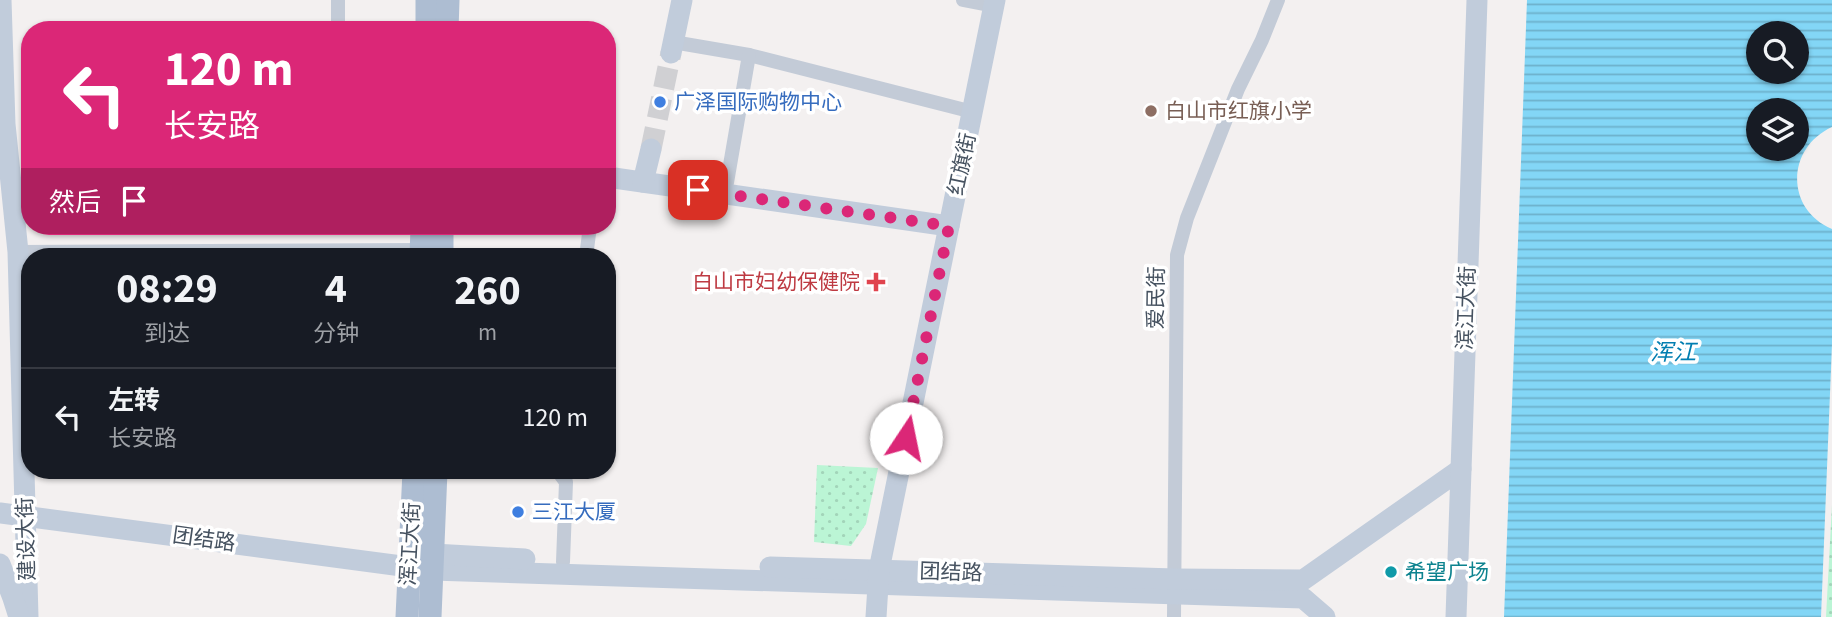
<!DOCTYPE html>
<html lang="zh">
<meta charset="utf-8">
<style>
body{margin:0;font-family:"Source Sans 3","Noto Sans SC",sans-serif;background:#20242c;color:#f1f3f6;height:100vh;display:flex;flex-direction:column;font-size:26px;white-space:nowrap}
*{box-sizing:border-box;margin:0}
p{font-size:23px;color:#9ea1a6}
.icon{flex:none;width:38px;height:38px;fill:none;stroke:currentColor;stroke-width:2;stroke-linecap:round;stroke-linejoin:round}
.map{position:relative;flex:1;overflow:hidden}
.side{position:absolute;left:21px;top:248px;width:595px;height:231px;display:flex;flex-direction:column;background:#171b24;border-radius:28px;box-shadow:0 2px 5px #0004}
.side>*{flex:none}
.top-card{position:absolute;left:21px;top:21px;width:595px;height:214px;border-radius:28px;box-shadow:0 2px 5px #0004;background:#db2777;color:#fff;overflow:hidden}
.buttons{position:absolute;left:1746px;top:21px;display:grid;gap:14px}
.buttons a{display:grid;place-items:center;width:63px;height:63px;border-radius:50%;background:#171b24;box-shadow:0 2px 5px #0004;font-size:35px}
.pin{position:absolute;display:grid;place-items:center;width:60px;height:60px;color:#fff;margin:-30px;border-radius:14px;box-shadow:0 4px 10px #0006}
.me{position:absolute;width:77px;margin:-38px;rotate:11deg;stroke-linejoin:round;filter:drop-shadow(0 0 5px #0008)}
.turn{display:flex;align-items:center;gap:24px;height:147px;padding:0 28px;font-size:32px}
.turn .icon{width:91px;height:91px;stroke-width:2.5}
.turn b{display:block;font-size:49px;line-height:60px}
.then{display:flex;align-items:center;height:66px;padding:0 28px;background:#0003;gap:14px;font-size:26px}
.eta{display:flex;justify-content:space-evenly;align-items:center;height:119px;text-align:center}
.eta b{font-size:42px;font-weight:700;line-height:49px}
ul{padding:0;list-style:none}
li{display:flex;align-items:center;gap:21px;height:98px;padding:0 28px;border-top:2px solid #363941}
li div{flex:1}
li b{display:block;font-size:26px}
li em{font-style:normal}
.map>svg:first-child{display:block}
.park{fill:url(#park-dots)}
.water{fill:url(#water-rules);fill-rule:evenodd}
.lines{fill:none;stroke-linecap:round;stroke-linejoin:round}
.secondary-tunnel{stroke:#d0d0d3;stroke-width:21;stroke-dasharray:21 10;stroke-linecap:butt}
.street{stroke:#c3cbd7;stroke-width:14}
.secondary{stroke:#c1ccdb;stroke-width:21}
.primary{stroke:#adbdd2;stroke-width:23}
.route{stroke:#db2777;stroke-width:12;stroke-dasharray:0 21.6}
.shop-dot{fill:#3f7fe0;stroke:#fff;stroke-width:2.5}
.education-dot{fill:#8d6e63;stroke:#fff;stroke-width:2.5}
.health-dot{fill:#e0444e;stroke:#fff;stroke-width:2.5}
.culture-dot{fill:#0f9aa8;stroke:#fff;stroke-width:2.5}
.labels{text-anchor:middle;dominant-baseline:central;stroke-width:7;stroke-linejoin:round;paint-order:stroke}
.shop-label{font-size:21px;fill:#366cbe;stroke:#fff;text-anchor:start}
.education-label{font-size:21px;fill:#785e54;stroke:#fff;text-anchor:start}
.street-label{font-size:21px;fill:#465260;stroke:#fff}
.health-label{font-size:21px;fill:#be3a42;stroke:#fff;text-anchor:end}
.culture-label{font-size:21px;fill:#0d838f;stroke:#fff;text-anchor:start}
.water-label{font-size:23px;font-style:italic;fill:#017eb1;stroke:#fff}
</style>
<div class="map">
<svg width="1832" height="617" viewBox="0 0 1832 617">
<defs>
<pattern id="park-dots" width="8" height="8" patternUnits="userSpaceOnUse" patternTransform="scale(1.75)"><rect width="8" height="8" fill="#bbf5d5"/><path d="M2 2h.1M6 6h.1" fill="none" stroke="#a2d4b9" stroke-width="1.8" stroke-linecap="round"/></pattern>
<pattern id="water-rules" width="6" height="5" patternUnits="userSpaceOnUse" patternTransform="scale(1.75)"><rect width="6" height="5" fill="#83d6f6"/><path d="M0 2.5h6" fill="none" stroke="#6db0cb"/></pattern>
</defs>
<rect width="100%" height="100%" fill="#f3f0f0"/>
<g class="park">
<polygon points="817,465 878,468 866,524 851,546 814,542"/>
<polygon points="1832,505 1832,617 1826,617"/>
</g>
<path class="water" d="M1527,0H1832V127C1786,148 1785,209 1832,229V344L1821,617H1504ZM1759,33H1797V72H1759ZM1759,110H1797V149H1759Z"/>
<g class="lines">
<polyline class="secondary-tunnel" points="651,149 671,53"/>
<g class="street">
<polyline points="338,0 338,29 365,30"/>
<polyline points="963,0 994,6"/>
<polyline points="673,42 749,55 973,112"/>
<polyline points="725,194 749,55"/>
<polyline points="18,252 421,250"/>
<polyline points="586,257 590,226"/>
<polyline points="561,471 560,474 566,482 563,562"/>
<polyline points="1174,617 1177,255 1187,218 1238,89 1262,40 1278,0"/>
</g>
<g class="secondary">
<polyline points="1,0 5,124 18,252 28,617"/>
<polyline points="671,53 682,0"/>
<polyline points="607,177 949,226"/>
<polyline points="643,182 651,149"/>
<polyline points="0,513 432,570 1303,598 1325,617"/>
<polyline points="419,561 433,554 525,559"/>
<polyline points="0,564 13,598 19,617"/>
<polyline points="770,567 1175,579 1303,580 1461,469"/>
<polyline points="876,617 879,570 995,0"/>
<polyline points="1456,617 1477,0"/>
</g>
<g class="primary">
<polyline points="427,30 427,0"/>
<polyline points="447,30 448,0"/>
<polyline points="421,257 422,226"/>
<polyline points="442,257 442,226"/>
<polyline points="407,617 414,471"/>
<polyline points="430,617 436,471"/>
</g>
</g>
<g class="lines">
<polyline class="route" points="698,190 949,226 906,438"/>
</g>
<g class="shop-dot">
<circle cx="660" cy="102" r="7"/>
<circle cx="518" cy="512" r="7"/>
</g>
<circle class="education-dot" cx="1151" cy="111" r="7"/>
<path class="health-dot" d="M872.5 271.5h7v7h7v7h-7v7h-7v-7h-7v-7h7z"/>
<circle class="culture-dot" cx="1391" cy="572" r="7"/>
<g class="labels">
<g class="shop-label">
<text x="674" y="102">广泽国际购物中心</text>
<text x="532" y="512">三江大厦</text>
</g>
<g class="education-label">
<text x="1165" y="111">白山市红旗小学</text>
</g>
<g class="street-label">
<text transform="translate(962 164) rotate(-78)">红旗街</text>
<text transform="translate(1156 298) rotate(-89)">爱民街</text>
<text transform="translate(1466 308) rotate(-88)">滨江大街</text>
<text transform="translate(26 539) rotate(-92)">建设大街</text>
<text transform="translate(204 539) rotate(8)">团结路</text>
<text transform="translate(410 544) rotate(-87)">浑江大街</text>
<text transform="translate(951 572) rotate(2)">团结路</text>
</g>
<g class="health-label">
<text x="860" y="282">白山市妇幼保健院</text>
</g>
<g class="culture-label">
<text x="1405" y="572">希望广场</text>
</g>
<g class="water-label">
<text x="1673" y="352">浑江</text>
</g>
</g>
</svg>
<div class="buttons">
<a><svg class="icon" aria-label="search" viewBox="0 0 24 24"><circle cx="10" cy="10" r="6"/><path d="M15 15l6 6"/></svg></a>
<a><svg class="icon" aria-label="layers" viewBox="0 0 24 24"><path d="M12 4l9 5-9 5-9-5zM3 14l9 5 9-5"/></svg></a>
</div>
<div class="pin" style="left:698px;top:190px;background:#d93025"><svg class="icon" aria-label="arrive" viewBox="0 0 24 24"><path d="M6 21V4h12l-3 4 3 4H6"/></svg></div>
<svg class="me" style="left:906px;top:438px" viewBox="-20 -20 40 40"><circle r="19" fill="#fff"/><path d="M0-13L10 11 0 6-10 11z" fill="#db2777"/></svg>
<div class="top-card">
<div class="turn"><svg class="icon" aria-label="left" viewBox="0 0 24 24"><path d="M17 20v-9H6M10 6l-5 5 5 5"/></svg><div><b>120 m</b>长安路</div></div>
<div class="then">然后<svg class="icon" aria-label="arrive" viewBox="0 0 24 24"><path d="M6 21V4h12l-3 4 3 4H6"/></svg></div>
</div>
<section class="side">
<div class="eta">
<div><b>08:29</b><p>到达</p></div>
<div><b>4</b><p>分钟</p></div>
<div><b>260</b><p>m</p></div>
</div>
<ul>
<li><svg class="icon" aria-label="left" viewBox="0 0 24 24"><path d="M17 20v-9H6M10 6l-5 5 5 5"/></svg><div><b>左转</b><p>长安路</p></div><em>120 m</em></li>
</ul>
</section>
</div>
